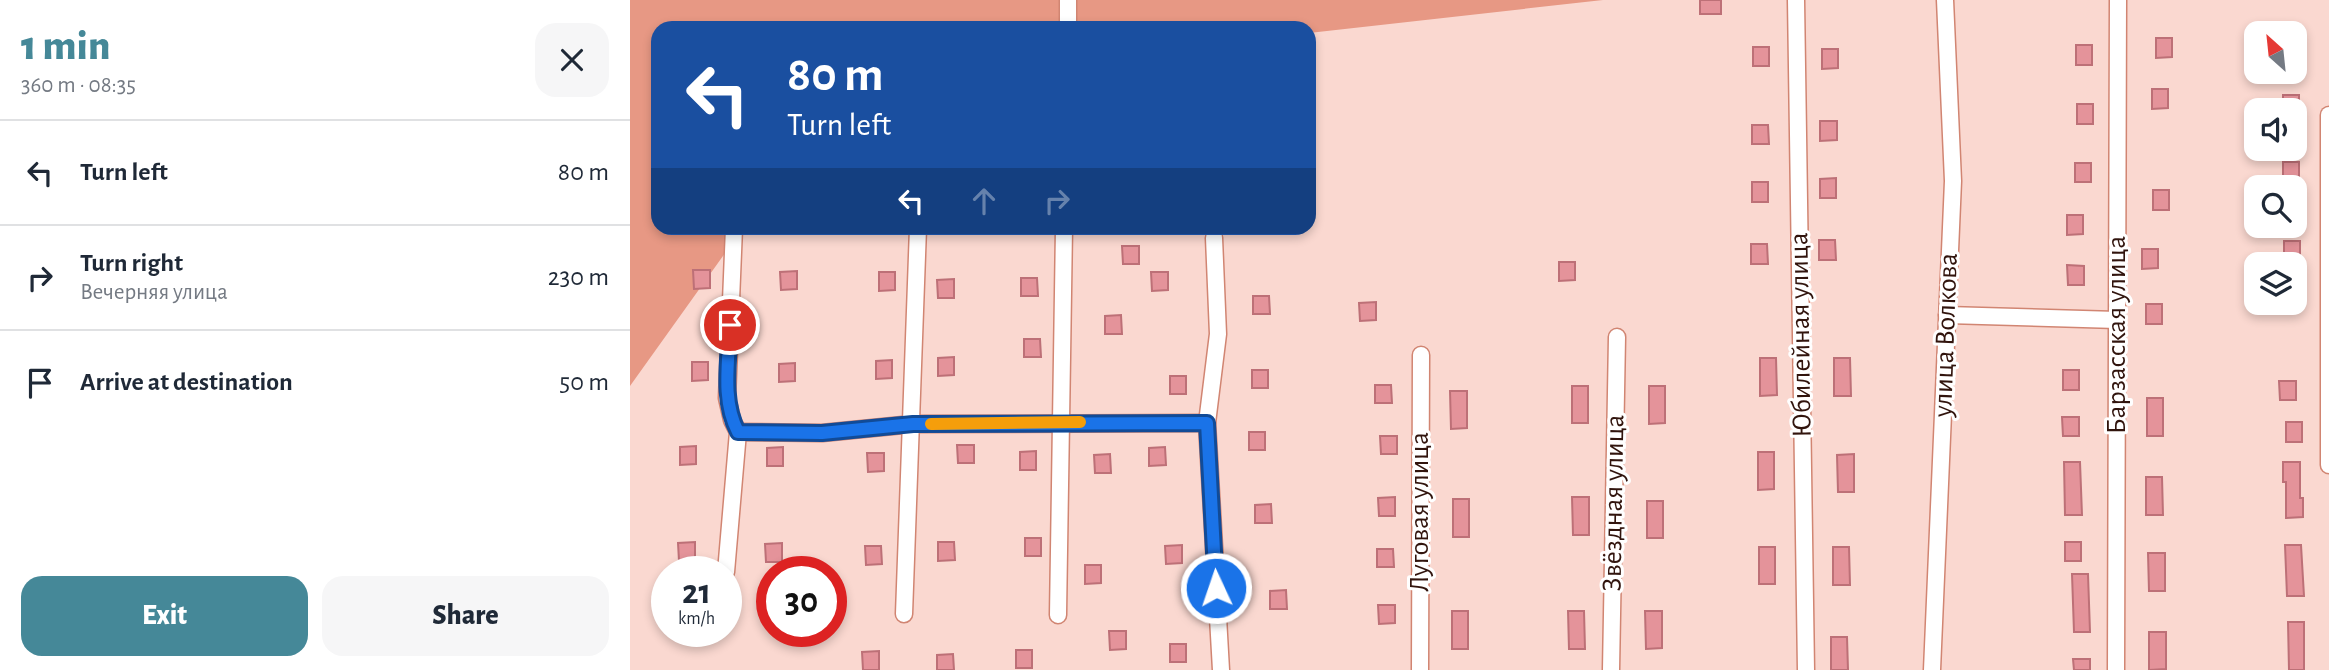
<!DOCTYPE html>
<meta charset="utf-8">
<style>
body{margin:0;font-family:"Alegreya Sans",sans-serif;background:#f6f6f7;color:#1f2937;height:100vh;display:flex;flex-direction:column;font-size:26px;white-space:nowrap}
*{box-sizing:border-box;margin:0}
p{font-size:23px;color:#747a83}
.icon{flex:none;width:38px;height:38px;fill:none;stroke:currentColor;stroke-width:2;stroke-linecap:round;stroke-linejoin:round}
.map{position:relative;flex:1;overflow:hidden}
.sheet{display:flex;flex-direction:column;background:#fff;width:630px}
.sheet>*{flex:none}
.guide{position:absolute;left:21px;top:21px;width:665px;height:214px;border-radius:21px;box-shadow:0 4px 10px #0003;background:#1a4fa0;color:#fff;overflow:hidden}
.needle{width:46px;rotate:333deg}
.fabs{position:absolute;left:1614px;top:21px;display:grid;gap:14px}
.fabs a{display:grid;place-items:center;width:63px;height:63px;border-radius:14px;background:#fff;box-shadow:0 4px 10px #0003;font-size:35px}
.speed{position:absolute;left:21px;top:556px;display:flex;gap:14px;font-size:35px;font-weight:700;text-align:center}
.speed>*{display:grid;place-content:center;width:91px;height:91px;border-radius:50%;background:#fff;box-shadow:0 4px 10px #0003;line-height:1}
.speed small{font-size:18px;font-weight:400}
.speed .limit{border:10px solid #d22;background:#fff;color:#111}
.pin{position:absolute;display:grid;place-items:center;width:60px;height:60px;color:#fff;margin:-30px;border:4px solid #fff;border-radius:50%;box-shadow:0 2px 7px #0007}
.me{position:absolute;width:77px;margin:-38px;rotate:357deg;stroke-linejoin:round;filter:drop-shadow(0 0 5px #0008)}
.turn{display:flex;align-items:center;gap:24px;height:147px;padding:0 21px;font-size:32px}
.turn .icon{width:91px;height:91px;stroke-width:2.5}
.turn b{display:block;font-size:49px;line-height:60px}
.lanes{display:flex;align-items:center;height:66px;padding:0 21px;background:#0003;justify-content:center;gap:35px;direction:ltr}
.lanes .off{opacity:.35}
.round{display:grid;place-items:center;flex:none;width:74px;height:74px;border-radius:21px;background:#f6f6f7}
.overview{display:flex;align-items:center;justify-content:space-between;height:119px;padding:0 21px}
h1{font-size:42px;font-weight:800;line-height:52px;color:#458898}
.primary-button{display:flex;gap:14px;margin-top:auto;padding:14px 21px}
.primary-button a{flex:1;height:80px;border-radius:21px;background:#458898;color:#fff;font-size:28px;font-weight:800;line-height:80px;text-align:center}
.primary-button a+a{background:#f6f6f7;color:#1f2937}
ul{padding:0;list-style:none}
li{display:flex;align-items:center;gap:21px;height:105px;padding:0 21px;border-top:2px solid #e0e1e3}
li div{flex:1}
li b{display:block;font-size:26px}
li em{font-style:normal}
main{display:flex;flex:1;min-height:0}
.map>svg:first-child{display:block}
.green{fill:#e79884}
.building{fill:#e4939a;stroke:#bd7077;stroke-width:2}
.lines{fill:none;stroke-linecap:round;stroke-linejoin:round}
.minor-casing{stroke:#d18572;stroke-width:19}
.minor{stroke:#fff;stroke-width:16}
.route-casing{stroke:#114b97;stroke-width:18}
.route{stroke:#1a73e8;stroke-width:12}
.slow{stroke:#f59e0b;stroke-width:12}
.labels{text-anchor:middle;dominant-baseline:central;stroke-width:6;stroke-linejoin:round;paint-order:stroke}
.street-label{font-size:28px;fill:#31140d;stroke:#fff}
</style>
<main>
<section class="sheet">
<div class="overview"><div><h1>1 min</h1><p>360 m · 08:35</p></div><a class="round"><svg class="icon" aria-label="close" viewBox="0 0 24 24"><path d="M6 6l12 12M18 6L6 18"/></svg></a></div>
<ul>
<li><svg class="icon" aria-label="left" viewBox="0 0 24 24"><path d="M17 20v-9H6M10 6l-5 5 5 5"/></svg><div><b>Turn left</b></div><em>80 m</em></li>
<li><svg class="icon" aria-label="right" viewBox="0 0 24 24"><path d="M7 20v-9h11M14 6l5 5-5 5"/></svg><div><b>Turn right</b><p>Вечерняя улица</p></div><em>230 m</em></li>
<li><svg class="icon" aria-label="arrive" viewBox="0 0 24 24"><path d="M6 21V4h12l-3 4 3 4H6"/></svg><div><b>Arrive at destination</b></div><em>50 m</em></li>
</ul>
<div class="primary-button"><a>Exit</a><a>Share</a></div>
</section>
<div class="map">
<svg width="1699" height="670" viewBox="0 0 1699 670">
<rect width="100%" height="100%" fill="#fad8d0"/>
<polygon class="green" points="0,0 973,0 679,33 679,28 28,28 28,228 113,228 0,386"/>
<g class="building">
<rect x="1070" y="0" width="21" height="14"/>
<polygon points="1526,38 1542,38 1542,57 1526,58"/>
<rect x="1446" y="45" width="16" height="20"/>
<rect x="1123" y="47" width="16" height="19"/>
<polygon points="1192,49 1208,49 1208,68 1192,69"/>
<polygon points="1522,89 1538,89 1538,108 1522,109"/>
<rect x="1653" y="95" width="16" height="15"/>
<rect x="1447" y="104" width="16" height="20"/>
<polygon points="1190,121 1207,121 1207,140 1190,141"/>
<polygon points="1122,125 1138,125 1139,144 1122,144"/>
<rect x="1653" y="162" width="16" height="19"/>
<rect x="1445" y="163" width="16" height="19"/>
<polygon points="1206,178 1206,198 1190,198 1190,179"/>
<rect x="1122" y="182" width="16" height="20"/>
<rect x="1523" y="190" width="16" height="20"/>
<polygon points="1437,215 1453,215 1453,234 1437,235"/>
<polygon points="1189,240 1205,240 1206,260 1189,260"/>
<polygon points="1654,241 1670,241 1670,260 1654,261"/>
<polygon points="1121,244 1137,244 1138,264 1121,264"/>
<polygon points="492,246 509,246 509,264 493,264"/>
<polygon points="1512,249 1528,249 1528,268 1512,269"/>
<polygon points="929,262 945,262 945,280 929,281"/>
<polygon points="1437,265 1454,266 1454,285 1438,285"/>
<polygon points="63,270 80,270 80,288 64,289"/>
<polygon points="167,271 167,289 151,290 150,272"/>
<polygon points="249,272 265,272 265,290 249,291"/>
<polygon points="521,272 538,272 538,290 522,291"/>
<polygon points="391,278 407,278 408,296 391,296"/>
<polygon points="324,279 324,298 308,298 307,280"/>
<polygon points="623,296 639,296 640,314 623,314"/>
<polygon points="746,302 746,320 730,321 729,303"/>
<rect x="1516" y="304" width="16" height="20"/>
<polygon points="491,315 492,334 475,334 475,316"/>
<polygon points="394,339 410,339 411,357 394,357"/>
<polygon points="324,357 324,375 308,376 308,358"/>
<polygon points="1130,358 1146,358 1147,395 1130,396"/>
<polygon points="1204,358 1220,358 1221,396 1204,396"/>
<polygon points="262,360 262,378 246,379 246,361"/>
<polygon points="62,362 78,362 78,380 62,381"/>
<polygon points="165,363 165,381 149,382 149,364"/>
<rect x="622" y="370" width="16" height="18"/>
<rect x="1433" y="370" width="16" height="20"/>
<rect x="540" y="376" width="16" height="18"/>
<polygon points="1649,381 1666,381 1666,400 1650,400"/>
<polygon points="745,385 761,385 762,403 745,403"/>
<rect x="942" y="386" width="16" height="37"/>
<polygon points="1019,386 1035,386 1035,423 1019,424"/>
<polygon points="820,391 837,391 837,428 821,429"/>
<rect x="1517" y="398" width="16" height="38"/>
<polygon points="1432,417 1449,417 1449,436 1433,436"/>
<rect x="1656" y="422" width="16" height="20"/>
<rect x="619" y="432" width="16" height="18"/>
<polygon points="750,436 767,436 767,454 751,454"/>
<polygon points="327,445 344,445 344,463 328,463"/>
<polygon points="66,446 66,464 50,465 50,447"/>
<polygon points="153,447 153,466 137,466 137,448"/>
<polygon points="535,447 536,465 519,466 519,448"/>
<polygon points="406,451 406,470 390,470 390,452"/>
<polygon points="1128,452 1144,452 1144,489 1128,490"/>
<polygon points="237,453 254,453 254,471 238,472"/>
<polygon points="480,454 481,473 465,473 464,455"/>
<polygon points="1224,454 1224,492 1208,492 1207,455"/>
<polygon points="1434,462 1450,462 1452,515 1435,515"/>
<polygon points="1653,462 1670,462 1670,498 1673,498 1673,517 1656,518 1656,482 1653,482"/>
<polygon points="1516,477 1532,477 1533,515 1516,515"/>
<polygon points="765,497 765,516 749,516 748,498"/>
<polygon points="942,497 959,497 959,535 943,535"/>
<rect x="823" y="499" width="16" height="38"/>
<rect x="1017" y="501" width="16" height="37"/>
<polygon points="641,504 642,523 625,523 625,505"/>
<rect x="395" y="538" width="16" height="18"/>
<polygon points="65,542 65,560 49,561 48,543"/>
<polygon points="308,542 324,542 325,560 308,561"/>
<rect x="1435" y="542" width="16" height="19"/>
<polygon points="152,543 152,562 136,562 135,544"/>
<polygon points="552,545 552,563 536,564 535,546"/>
<polygon points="1655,545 1671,545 1674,596 1657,596"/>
<polygon points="235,546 251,546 252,564 236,565"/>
<rect x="1129" y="547" width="16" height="37"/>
<polygon points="1203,547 1219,547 1220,585 1203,585"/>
<polygon points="747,549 763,549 764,567 747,567"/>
<polygon points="1518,553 1535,553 1535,591 1519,591"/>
<polygon points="455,565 471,565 471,583 455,584"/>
<polygon points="1442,574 1458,574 1460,632 1444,632"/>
<polygon points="656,590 657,609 640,609 640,591"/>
<polygon points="748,605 765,605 765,623 749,624"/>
<rect x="822" y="611" width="16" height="38"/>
<polygon points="938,611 954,611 955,649 939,649"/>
<polygon points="1015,611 1032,611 1032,648 1016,649"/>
<polygon points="1658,622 1674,622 1674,670 1659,670"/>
<polygon points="479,631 496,631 496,649 480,650"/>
<polygon points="1519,632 1536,632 1536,669 1519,670"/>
<polygon points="1201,637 1217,637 1218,670 1201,670"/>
<rect x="540" y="644" width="16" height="18"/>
<rect x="386" y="650" width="16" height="18"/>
<polygon points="249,651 249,670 233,670 232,652"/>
<polygon points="323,654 324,670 307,670 307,655"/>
<polygon points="1443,659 1460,659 1460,670 1444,670"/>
</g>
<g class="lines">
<defs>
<g id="minor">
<polyline points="1166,0 1176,670"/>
<polyline points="438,28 438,0"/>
<polyline points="1699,115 1699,465"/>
<polyline points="584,238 588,334 577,423 591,670"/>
<polyline points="1317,315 1487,320"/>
<polyline points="108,432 192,433 283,424 577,423"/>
<polyline points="96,572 108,432 102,420 97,398 104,228"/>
<polyline points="274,614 288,228"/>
<polyline points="428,615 434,228"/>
<polyline points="790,670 791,355"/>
<polyline points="981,670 987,337"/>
<polyline points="1302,670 1323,181 1315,0"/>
<polyline points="1486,670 1488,0"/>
</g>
</defs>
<use href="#minor" class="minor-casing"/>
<use href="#minor" class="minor"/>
</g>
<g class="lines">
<defs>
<path id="route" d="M100,325C99,361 91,399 108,432L192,433L283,424L577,423L586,588"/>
</defs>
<use href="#route" class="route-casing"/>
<use href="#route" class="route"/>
<polyline class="slow" points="301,424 450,422"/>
</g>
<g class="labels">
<g class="street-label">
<text transform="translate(1171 335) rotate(-91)">Юбилейная улица</text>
<text transform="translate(1316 335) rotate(-88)">улица Волкова</text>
<text transform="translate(1487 335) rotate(-90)">Барзасская улица</text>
<text transform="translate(984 503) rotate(-89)">Звёздная улица</text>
<text transform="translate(790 512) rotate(-90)">Луговая улица</text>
</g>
</g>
</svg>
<div class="fabs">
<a><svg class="needle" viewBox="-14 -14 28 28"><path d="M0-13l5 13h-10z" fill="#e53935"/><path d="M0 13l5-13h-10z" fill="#747a83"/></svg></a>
<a><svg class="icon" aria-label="sound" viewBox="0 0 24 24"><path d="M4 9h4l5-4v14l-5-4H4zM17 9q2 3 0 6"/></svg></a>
<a><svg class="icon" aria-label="search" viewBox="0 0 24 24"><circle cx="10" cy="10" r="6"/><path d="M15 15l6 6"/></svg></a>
<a><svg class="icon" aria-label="layers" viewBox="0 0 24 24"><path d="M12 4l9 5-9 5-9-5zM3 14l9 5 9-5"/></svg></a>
</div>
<div class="speed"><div>21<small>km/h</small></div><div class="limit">30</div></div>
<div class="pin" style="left:100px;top:325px;background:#d93025"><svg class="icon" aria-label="arrive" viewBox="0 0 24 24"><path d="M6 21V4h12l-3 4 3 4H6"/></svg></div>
<svg class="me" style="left:586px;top:588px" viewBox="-20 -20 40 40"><circle r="17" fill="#1a73e8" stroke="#fff" stroke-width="3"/><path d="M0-11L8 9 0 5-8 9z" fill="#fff"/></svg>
<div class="guide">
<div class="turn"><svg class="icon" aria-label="left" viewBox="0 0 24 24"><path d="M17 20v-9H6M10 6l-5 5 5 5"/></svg><div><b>80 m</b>Turn left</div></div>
<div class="lanes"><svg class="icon" aria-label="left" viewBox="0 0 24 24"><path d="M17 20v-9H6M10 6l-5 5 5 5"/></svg><svg class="icon off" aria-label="ahead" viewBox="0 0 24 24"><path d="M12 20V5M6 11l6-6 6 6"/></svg><svg class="icon off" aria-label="right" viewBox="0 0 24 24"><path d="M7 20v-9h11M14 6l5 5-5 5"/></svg></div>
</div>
</div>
</main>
